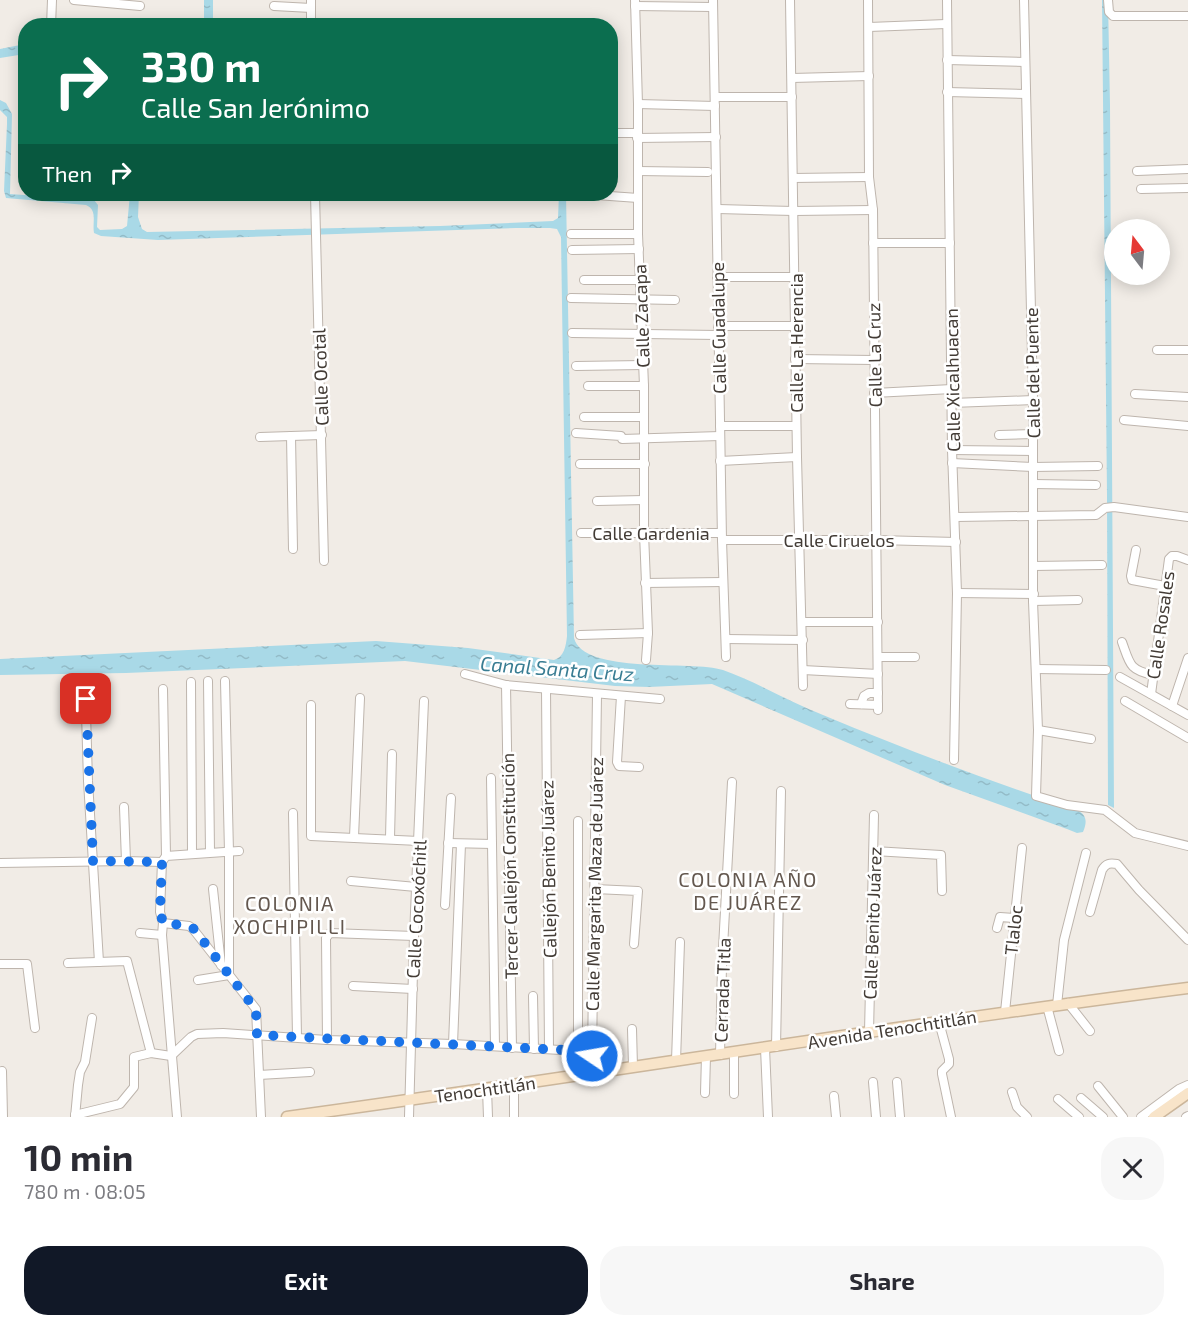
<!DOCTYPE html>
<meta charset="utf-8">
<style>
body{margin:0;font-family:"Exo 2",sans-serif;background:#f7f7f7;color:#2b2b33;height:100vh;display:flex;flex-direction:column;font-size:22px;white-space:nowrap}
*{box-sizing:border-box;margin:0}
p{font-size:20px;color:#7c7c81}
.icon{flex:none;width:33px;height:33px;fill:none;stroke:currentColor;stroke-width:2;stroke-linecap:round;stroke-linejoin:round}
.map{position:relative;height:1117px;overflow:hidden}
.sheet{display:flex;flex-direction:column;background:#fff;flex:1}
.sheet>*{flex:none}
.top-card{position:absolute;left:18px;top:18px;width:600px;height:183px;border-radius:24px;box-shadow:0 3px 15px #0003;background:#0b6e4f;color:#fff;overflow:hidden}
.needle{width:39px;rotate:344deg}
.buttons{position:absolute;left:1104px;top:219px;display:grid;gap:12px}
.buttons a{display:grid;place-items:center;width:66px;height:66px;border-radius:50%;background:#fff;box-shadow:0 3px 15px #0003;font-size:30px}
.pin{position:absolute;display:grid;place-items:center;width:51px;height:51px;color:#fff;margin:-26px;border-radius:12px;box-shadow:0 3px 9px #0006}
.me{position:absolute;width:66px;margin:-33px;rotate:282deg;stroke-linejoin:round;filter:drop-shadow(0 0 4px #0008)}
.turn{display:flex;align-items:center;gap:21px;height:126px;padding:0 24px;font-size:27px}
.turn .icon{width:78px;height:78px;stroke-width:2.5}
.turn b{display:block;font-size:42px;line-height:51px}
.then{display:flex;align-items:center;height:57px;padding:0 24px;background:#0003;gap:12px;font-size:22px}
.round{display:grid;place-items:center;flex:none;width:63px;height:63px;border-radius:24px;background:#f7f7f7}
.headline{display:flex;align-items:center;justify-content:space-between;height:102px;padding:0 24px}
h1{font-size:36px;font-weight:700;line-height:45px}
.action{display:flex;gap:12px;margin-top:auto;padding:12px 24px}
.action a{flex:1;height:69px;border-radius:24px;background:#111827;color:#fff;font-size:24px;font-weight:700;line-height:69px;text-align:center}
.action a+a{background:#f7f7f7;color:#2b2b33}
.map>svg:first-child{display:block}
.water{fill:url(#water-ripples)}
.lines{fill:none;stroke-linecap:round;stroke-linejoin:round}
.street-casing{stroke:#beb5ad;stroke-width:10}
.secondary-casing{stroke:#cbb69b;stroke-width:13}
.street{stroke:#fff;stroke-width:8}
.secondary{stroke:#f8e4c9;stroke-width:10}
.route{stroke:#1a73e8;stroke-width:10;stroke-dasharray:0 18}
.labels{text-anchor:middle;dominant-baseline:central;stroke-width:5;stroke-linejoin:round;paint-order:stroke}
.street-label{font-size:18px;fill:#433c36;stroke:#fff}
.water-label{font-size:20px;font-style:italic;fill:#397d93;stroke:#fff}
.neighbourhood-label{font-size:20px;letter-spacing:1.5px;fill:#64584f;stroke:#fff}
</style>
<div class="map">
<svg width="1188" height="1117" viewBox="0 0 1188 1117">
<defs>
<pattern id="water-ripples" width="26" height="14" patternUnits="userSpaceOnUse" patternTransform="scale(1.5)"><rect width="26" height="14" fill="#a9d9e7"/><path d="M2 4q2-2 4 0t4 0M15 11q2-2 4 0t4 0" fill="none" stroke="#93bbc7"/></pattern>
</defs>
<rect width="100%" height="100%" fill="#f1ece6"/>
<g class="water">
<rect x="204" y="0" width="9" height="25"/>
<polygon points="1102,0 1108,0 1110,105 1114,808 1108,805 1107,495"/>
<polygon points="25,44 25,54 0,58 0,49"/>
<path d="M0,100L6,103L12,114L10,194L94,200L98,205L97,227L100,230L122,229L127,226L130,194H139L138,217L142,229L147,232L440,226L553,221L558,218L559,194H566L574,638C583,675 693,660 723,670C757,682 789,702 823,715C907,750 992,782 1079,811C1087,816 1087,823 1083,832L1077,833L1067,829L945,785L712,684L649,687L615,686L405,661L126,673L0,675V659L376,641L468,648L554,660C564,657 566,646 567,636L561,237L557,229L550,228H516L158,240L101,236L94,233C92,222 98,210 86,205L6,198L4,191L7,124V117L0,110Z"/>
</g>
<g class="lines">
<defs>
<g id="street">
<polyline points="74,0 140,6"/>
<polyline points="311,0 311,26"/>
<polyline points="635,0 638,104 638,234 644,386 644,533 648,633 646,660"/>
<polyline points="713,0 722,540 726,657"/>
<polyline points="790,0 797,457 803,686"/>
<polyline points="868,0 869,177 873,210 878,710"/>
<polyline points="947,0 952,450 957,593 954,760"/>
<polyline points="1024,0 1033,400 1033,601 1038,730 1036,796 1067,805 1105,810 1135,833 1188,846"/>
<polyline points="1108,0 1109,12 1113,16 1188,16"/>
<polyline points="274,6 311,8"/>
<polyline points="635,6 713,7"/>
<polyline points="51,26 52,0"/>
<polyline points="869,27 946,24"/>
<polyline points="947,60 1025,62"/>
<polyline points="792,78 869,76"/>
<polyline points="947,92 1026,94"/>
<polyline points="715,97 792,97"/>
<polyline points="638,104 715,106"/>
<polyline points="610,133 638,133"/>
<polyline points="637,138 716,137"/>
<polyline points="638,171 708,172"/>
<polyline points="1137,171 1188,169"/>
<polyline points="793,178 869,177"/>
<polyline points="1141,189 1188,188"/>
<polyline points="315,194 324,561"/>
<polyline points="582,194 638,198"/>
<polyline points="718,209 794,211 873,210"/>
<polyline points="571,234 638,234"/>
<polyline points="873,243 950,243"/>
<polyline points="572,250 639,249"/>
<polyline points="717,277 795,277"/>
<polyline points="584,280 640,280"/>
<polyline points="571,298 675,300"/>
<polyline points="718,326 795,326"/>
<polyline points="572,333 718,335"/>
<polyline points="1157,350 1188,350"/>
<polyline points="795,359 874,360"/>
<polyline points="576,366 643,365"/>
<polyline points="588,386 644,386"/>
<polyline points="874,393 952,389"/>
<polyline points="1135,394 1188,397"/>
<polyline points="952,403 1033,400"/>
<polyline points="584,417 644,417"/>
<polyline points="1124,420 1188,426"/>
<polyline points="720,426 796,426"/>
<polyline points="576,433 621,436 622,439 720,436"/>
<polyline points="999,435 1033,434"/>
<polyline points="291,436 293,549"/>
<polyline points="260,437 322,435"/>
<polyline points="952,450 1033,451"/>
<polyline points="720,461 797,457"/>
<polyline points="952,463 1033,467 1098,466"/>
<polyline points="580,464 645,464"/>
<polyline points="1034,484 1096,485"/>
<polyline points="597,501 644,500"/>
<polyline points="956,517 1096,515 1105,508 1114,507 1188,517"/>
<polyline points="581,533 721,533"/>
<polyline points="722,540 877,540 956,542"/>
<polyline points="1136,550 1131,576 1132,580 1165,586"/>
<polyline points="1033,566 1102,565"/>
<polyline points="645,583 723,582"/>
<polyline points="957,593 1034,594"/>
<polyline points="1033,601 1078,600"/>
<polyline points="802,622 878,622"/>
<polyline points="580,635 648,633"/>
<polyline points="726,639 803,640"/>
<path d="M1122,642C1130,664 1129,670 1153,675"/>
<polyline points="878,657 915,657"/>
<polyline points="1036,669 1106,670"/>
<polyline points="803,670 878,674"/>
<polyline points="465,674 506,685 660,699"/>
<polyline points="1120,677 1188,715"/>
<polyline points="85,679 88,781 99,962"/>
<polyline points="208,681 210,852"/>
<polyline points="191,682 192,853"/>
<polyline points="506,685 512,1048"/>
<polyline points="163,689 166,856"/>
<polyline points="546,689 549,1049"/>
<polyline points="597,694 592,1056 597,1072"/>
<polyline points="1151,694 1169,559 1172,556 1177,556 1188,560"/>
<polyline points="621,696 617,762 619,766 639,767"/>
<polyline points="1125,701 1188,738"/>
<polyline points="850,704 878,705"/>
<polyline points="861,704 864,696 869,693 878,693"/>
<polyline points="311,705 311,836 419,841"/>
<polyline points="1172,706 1188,658"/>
<polyline points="1038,730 1091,739"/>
<polyline points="124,807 126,861"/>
<polyline points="293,813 297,1037"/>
<polyline points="354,837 360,698"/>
<polyline points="390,838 392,754"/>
<polyline points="448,843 492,844 491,778"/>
<polyline points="492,844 495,1046"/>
<polyline points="874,851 941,855 942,891"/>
<polyline points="162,862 160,912 163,923 162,935 177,1117"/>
<polyline points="0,863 126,861 162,862 166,856 239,851"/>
<polyline points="351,881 416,887"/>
<polyline points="213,889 221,965"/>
<polyline points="595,889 638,891 634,944"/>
<polyline points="445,905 451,798"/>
<path d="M1090,912L1102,870C1106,863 1110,863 1117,864L1139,890L1188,940"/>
<polyline points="163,923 189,926 193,929 256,1009 261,1117"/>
<polyline points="997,928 1000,917 1014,918"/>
<polyline points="140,933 162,935"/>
<polyline points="68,963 127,961 151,1053"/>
<polyline points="0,964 27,964 35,1028"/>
<polyline points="198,980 229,975 229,852 225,681"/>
<polyline points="353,986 413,989"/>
<polyline points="533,996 534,1049"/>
<polyline points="1068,1003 1090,1031"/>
<polyline points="1057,1005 1064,940 1086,853"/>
<polyline points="1047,1006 1059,1051"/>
<polyline points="1005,1012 1022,848"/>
<polyline points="939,1022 949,1059 949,1064 942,1071 942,1074 951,1117"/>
<polyline points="632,1029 633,1067"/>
<polyline points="869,1032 874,815"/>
<polyline points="327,1040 326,938 330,933 414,936"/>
<polyline points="453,1044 461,844"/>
<polyline points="776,1047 781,791"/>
<polyline points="765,1048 768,1117"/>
<polyline points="578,1051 578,821"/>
<polyline points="734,1053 734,1094"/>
<polyline points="720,1055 722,966 732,782"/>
<polyline points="676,1061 680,942"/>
<polyline points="2,1071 3,1117"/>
<polyline points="259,1075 310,1072"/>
<polyline points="873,1082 876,1117"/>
<polyline points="897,1082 900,1117"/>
<polyline points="1098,1086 1123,1117"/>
<polyline points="487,1089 488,1117"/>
<polyline points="1012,1092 1017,1107 1027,1117"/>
<polyline points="705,1093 706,1056"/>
<polyline points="834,1096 836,1117"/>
<polyline points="1081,1098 1103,1117"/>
<polyline points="1058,1099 1079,1117"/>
<polyline points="75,1115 120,1104 134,1087 134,1057 151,1053 171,1056 191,1037 197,1034 223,1033 327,1040 453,1044 578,1051 592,1056"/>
<polyline points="75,1117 78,1085 80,1072 85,1062 92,1018"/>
<polyline points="409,1117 414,936 424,701"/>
<polyline points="514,1117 514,1086"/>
<polyline points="1141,1117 1179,1089 1188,1085"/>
<polyline points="1186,1117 1188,1116"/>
</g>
<g id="secondary">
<path d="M287,1117C588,1076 887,1026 1188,988"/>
<polyline points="1154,1117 1188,1093"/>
</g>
</defs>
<use href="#street" class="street-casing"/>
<use href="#secondary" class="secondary-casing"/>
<use href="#street" class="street"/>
<use href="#secondary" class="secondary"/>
</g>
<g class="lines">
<polyline class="route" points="86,699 93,861 162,862 160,912 163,923 189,926 194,929 256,1010 257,1035 564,1050 578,1051 592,1056"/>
</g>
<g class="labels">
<g class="street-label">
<text transform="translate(641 316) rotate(-92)">Calle Zacapa</text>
<text transform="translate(718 328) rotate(-91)">Calle Guadalupe</text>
<text transform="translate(796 343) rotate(-90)">Calle La Herencia</text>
<text transform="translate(874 355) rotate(-91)">Calle La Cruz</text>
<text transform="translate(1032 373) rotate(-91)">Calle del Puente</text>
<text transform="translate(320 377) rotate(-92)">Calle Ocotal</text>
<text transform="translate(952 380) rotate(-91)">Calle Xicalhuacan</text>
<text x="651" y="533">Calle Gardenia</text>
<text x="839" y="540">Calle Ciruelos</text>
<text transform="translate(1160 625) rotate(-82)">Calle Rosales</text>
<text transform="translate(509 866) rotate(-91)">Tercer Callejón Constitución</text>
<text transform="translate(548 869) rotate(-91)">Callejón Benito Juárez</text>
<text transform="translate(594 884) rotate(-89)">Calle Margarita Maza de Juárez</text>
<text transform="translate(416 909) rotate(-87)">Calle Cocoxóchitl</text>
<text transform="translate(872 923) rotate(-88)">Calle Benito Juárez</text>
<text transform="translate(1013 930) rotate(-84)">Tlaloc</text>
<text transform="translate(722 990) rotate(-88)">Cerrada Titla</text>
<text transform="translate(892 1029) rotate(-9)">Avenida Tenochtitlán</text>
<text transform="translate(485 1089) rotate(-8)">Tenochtitlán</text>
</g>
<g class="water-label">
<text transform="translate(557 668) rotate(4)">Canal Santa Cruz</text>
</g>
<g class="neighbourhood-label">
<text x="748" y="879">COLONIA AÑO<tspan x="748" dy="23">DE JUÁREZ</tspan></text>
<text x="290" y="903">COLONIA<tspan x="290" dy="23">XOCHIPILLI</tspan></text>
</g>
</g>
</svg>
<div class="buttons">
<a><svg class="needle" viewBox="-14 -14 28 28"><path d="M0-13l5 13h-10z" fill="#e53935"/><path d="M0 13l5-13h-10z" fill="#7c7c81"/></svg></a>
</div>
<div class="pin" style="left:86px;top:699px;background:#d93025"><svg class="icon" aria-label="arrive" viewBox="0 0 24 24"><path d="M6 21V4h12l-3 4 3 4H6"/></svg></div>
<svg class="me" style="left:592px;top:1056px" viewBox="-20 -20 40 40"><circle r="17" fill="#1a73e8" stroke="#fff" stroke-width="3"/><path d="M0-11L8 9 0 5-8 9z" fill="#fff"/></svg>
<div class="top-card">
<div class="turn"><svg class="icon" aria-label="right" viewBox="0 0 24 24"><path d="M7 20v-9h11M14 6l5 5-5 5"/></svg><div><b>330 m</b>Calle San Jerónimo</div></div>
<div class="then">Then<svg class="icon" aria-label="right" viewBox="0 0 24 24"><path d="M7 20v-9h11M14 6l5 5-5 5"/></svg></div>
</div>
</div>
<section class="sheet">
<div class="headline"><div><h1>10 min</h1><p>780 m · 08:05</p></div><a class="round"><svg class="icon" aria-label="close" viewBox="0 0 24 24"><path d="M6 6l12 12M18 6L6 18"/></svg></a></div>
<div class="action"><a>Exit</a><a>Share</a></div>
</section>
